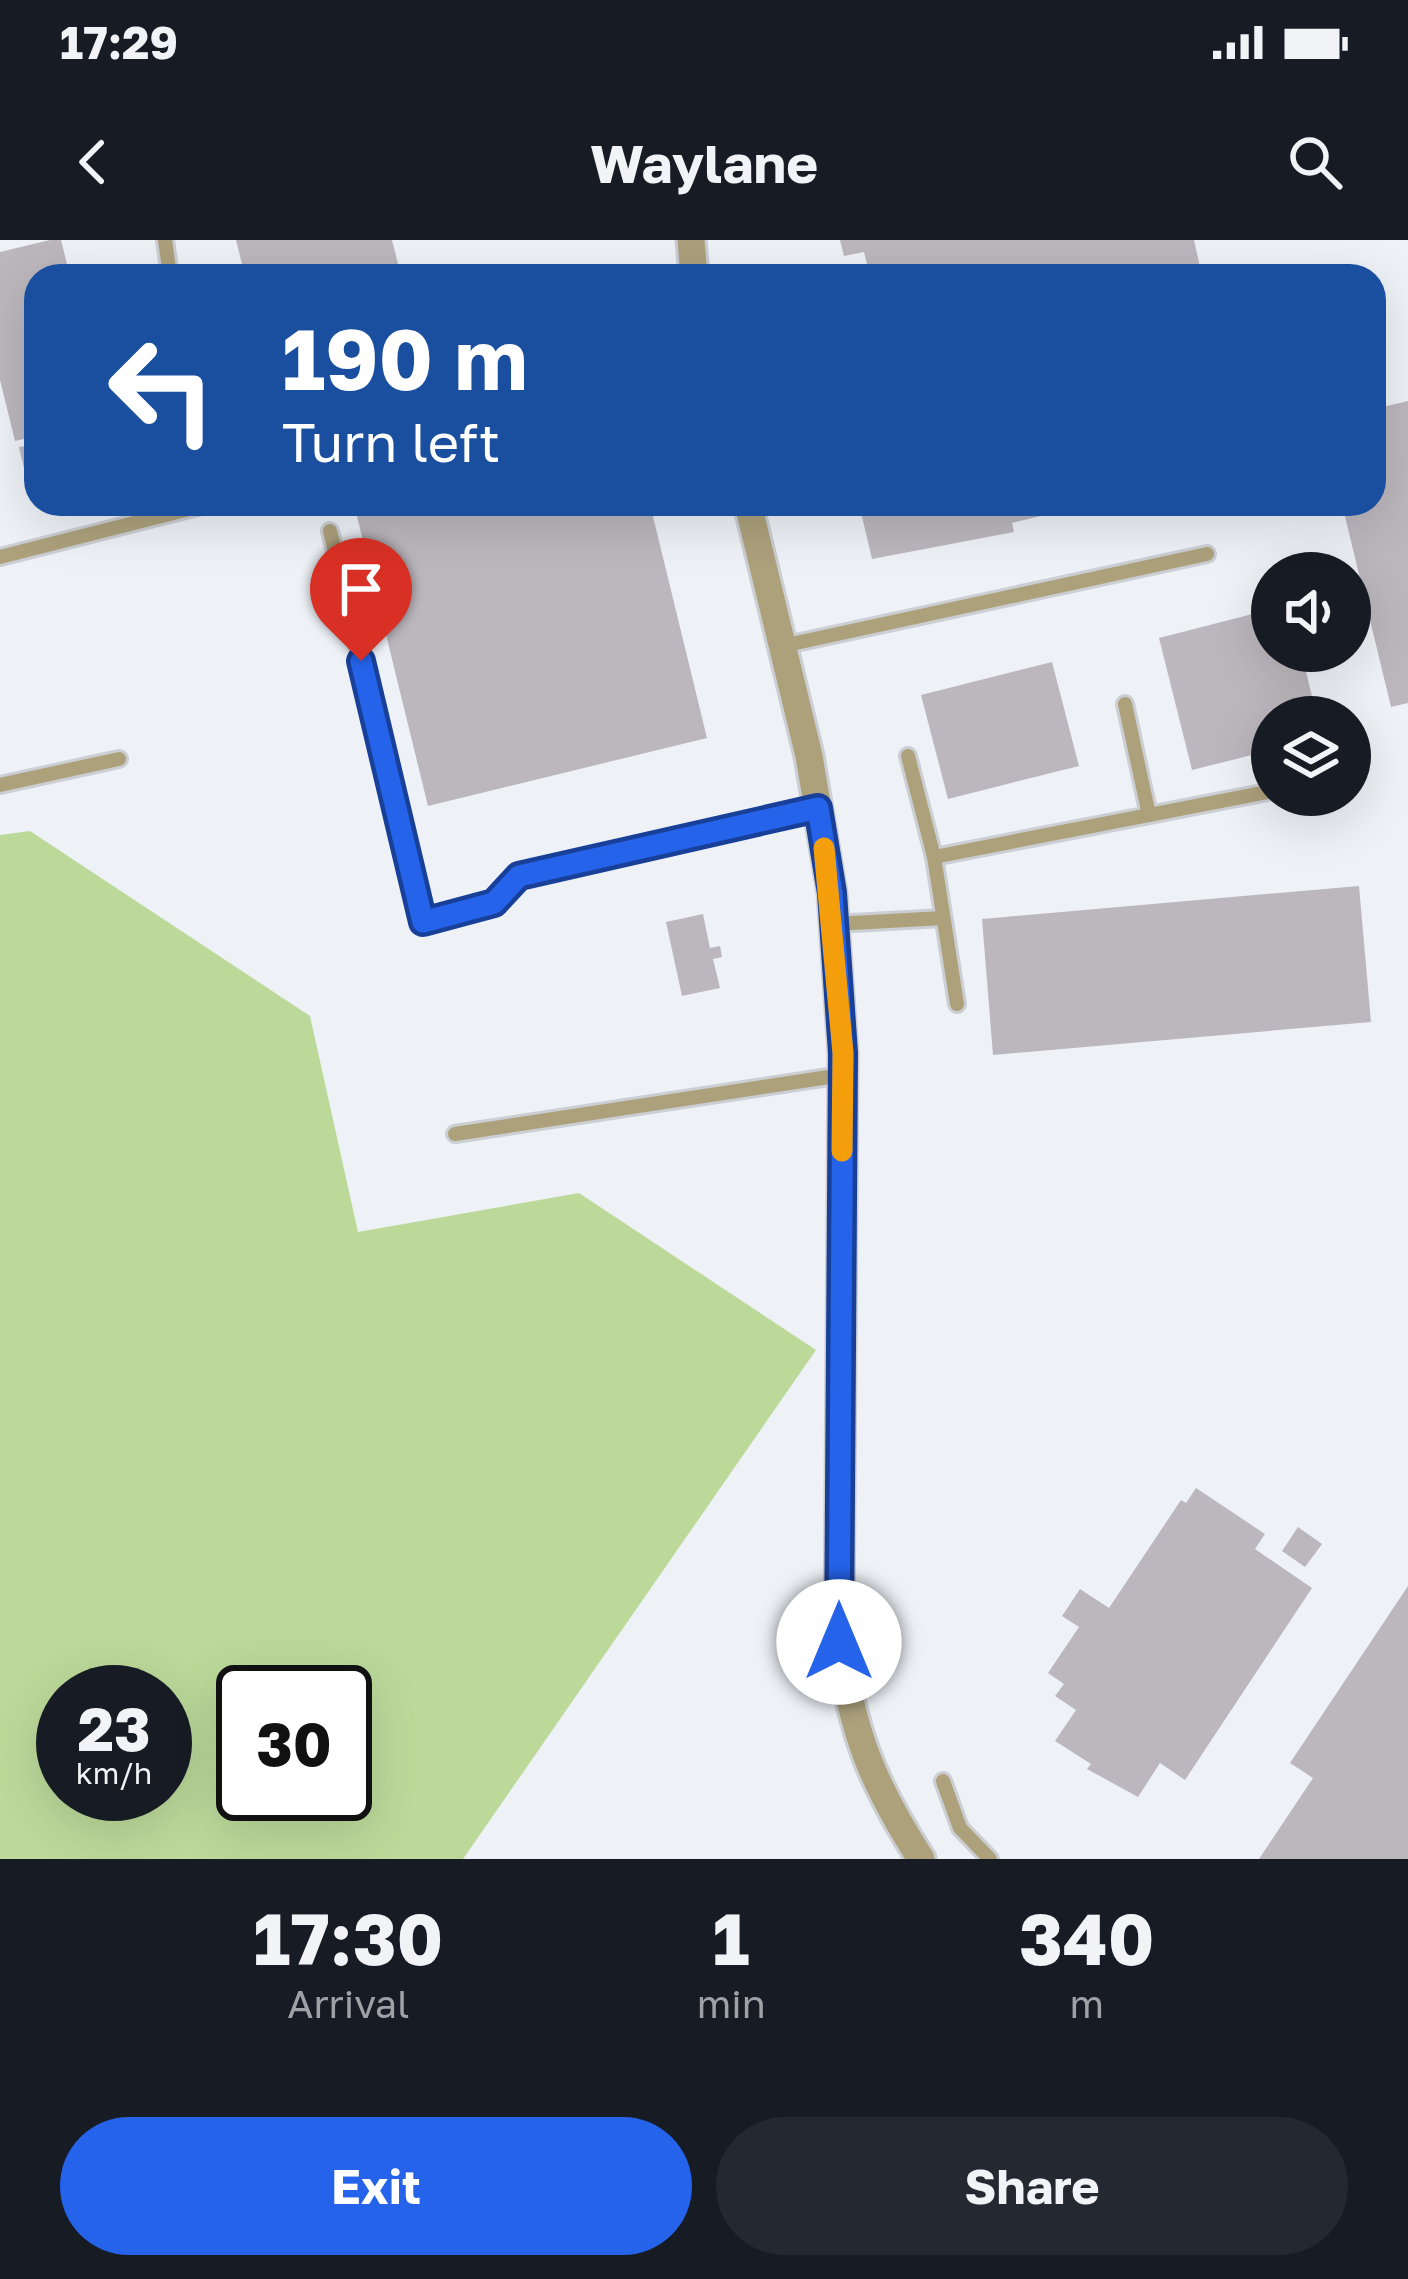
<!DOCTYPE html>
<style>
body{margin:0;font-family:"Golos Text",sans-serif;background:#242831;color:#f1f3f6;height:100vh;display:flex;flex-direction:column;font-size:45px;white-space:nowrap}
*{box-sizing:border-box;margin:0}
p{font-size:39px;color:#9ea1a6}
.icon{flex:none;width:66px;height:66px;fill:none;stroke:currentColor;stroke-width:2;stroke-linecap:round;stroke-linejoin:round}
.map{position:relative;height:1619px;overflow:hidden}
.drawer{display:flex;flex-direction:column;background:#171b24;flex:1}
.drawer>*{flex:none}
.guide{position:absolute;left:24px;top:24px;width:1362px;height:252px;border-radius:36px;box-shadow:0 12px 48px #0002;background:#1a4fa0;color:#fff;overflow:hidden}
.buttons{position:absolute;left:1251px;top:312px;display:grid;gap:24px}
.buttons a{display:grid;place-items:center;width:120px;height:120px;border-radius:50%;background:#171b24;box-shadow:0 12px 48px #0002;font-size:60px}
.speed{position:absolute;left:36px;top:1425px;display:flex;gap:24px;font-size:60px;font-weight:700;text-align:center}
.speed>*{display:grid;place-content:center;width:156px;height:156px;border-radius:50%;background:#171b24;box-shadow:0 12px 48px #0002;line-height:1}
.speed small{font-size:30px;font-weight:400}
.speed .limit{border:6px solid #111;border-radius:18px;background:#fff;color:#111}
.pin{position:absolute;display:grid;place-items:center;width:102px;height:102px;color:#fff;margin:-123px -51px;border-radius:50% 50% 50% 0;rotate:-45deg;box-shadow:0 0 12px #0007}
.pin .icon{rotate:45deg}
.me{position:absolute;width:132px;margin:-66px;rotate:0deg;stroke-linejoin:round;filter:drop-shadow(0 0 9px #0008)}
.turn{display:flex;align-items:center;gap:42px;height:252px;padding:0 60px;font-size:54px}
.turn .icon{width:156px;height:156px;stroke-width:2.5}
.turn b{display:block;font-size:84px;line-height:102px}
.eta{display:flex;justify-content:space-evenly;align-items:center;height:204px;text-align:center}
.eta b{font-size:72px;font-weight:700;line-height:84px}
.button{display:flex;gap:24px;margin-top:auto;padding:24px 60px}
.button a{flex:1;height:138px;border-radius:72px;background:#2563eb;color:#fff;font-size:48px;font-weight:700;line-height:138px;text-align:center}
.button a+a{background:#242831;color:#f1f3f6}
.status{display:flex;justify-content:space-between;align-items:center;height:84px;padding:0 60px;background:#171b24;direction:ltr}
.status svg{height:33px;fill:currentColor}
header{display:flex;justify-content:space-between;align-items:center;height:156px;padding:0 60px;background:#171b24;font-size:54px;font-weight:700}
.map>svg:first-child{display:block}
.green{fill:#bcd99a;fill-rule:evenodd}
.building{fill:#bbb7bd}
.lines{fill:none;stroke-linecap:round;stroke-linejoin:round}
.service-casing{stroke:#cbced3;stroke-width:20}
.minor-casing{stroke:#cbced3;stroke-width:33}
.service{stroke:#ada17c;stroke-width:14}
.minor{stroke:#ada17c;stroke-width:27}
.route-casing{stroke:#184099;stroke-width:30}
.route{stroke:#2563eb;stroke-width:21}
.slow{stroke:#f59e0b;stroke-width:21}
</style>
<div class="status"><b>17:29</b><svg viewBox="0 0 49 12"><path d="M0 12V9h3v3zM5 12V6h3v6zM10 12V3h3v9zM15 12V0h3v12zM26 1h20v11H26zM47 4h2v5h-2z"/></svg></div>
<header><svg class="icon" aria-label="back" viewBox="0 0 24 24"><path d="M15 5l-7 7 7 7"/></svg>Waylane<svg class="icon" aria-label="search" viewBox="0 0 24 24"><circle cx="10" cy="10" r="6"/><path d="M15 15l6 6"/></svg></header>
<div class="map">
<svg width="1408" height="1619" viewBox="0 0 1408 1619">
<rect width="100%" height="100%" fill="#eef2f7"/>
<path class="green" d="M30,591L310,776L358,992L579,953L816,1110L463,1619H0V595ZM63,1452H165V1554H63ZM243,1452H345V1554H243Z"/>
<g class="building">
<polygon points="50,0 61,0 70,36 36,36 36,196 15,201 0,140 0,12"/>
<polygon points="236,0 392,0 401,36 245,36"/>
<polygon points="840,0 1194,0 1202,36 870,36 864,12 844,16"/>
<polygon points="1408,161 1408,463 1391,467 1342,264 1374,264 1374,169"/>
<polygon points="36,204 36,235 26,237 19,207"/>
<polygon points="354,264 650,264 707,498 428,566"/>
<polygon points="859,264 1081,264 1082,266 1012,283 1014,292 872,319"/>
<polygon points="1272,369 1272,411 1301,411 1317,477 1272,477 1272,510 1192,530 1159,398"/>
<polygon points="1052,422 1079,526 948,559 921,455"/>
<polygon points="1359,646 1371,782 993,815 982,679"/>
<polygon points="703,674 710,708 720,706 722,717 713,719 720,748 682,756 666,682"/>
<polygon points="1196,1248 1265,1294 1255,1309 1312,1348 1185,1540 1160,1523 1138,1557 1087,1529 1091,1524 1055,1501 1076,1470 1055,1456 1064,1444 1048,1433 1079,1387 1062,1376 1080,1349 1109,1368 1181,1260 1186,1263"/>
<polygon points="1298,1287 1322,1304 1305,1327 1282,1311"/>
<polygon points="1408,1346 1408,1619 1259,1619 1313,1538 1290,1523"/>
</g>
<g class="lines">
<defs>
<g id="service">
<polyline points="165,0 170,36"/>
<polyline points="330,291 423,682 494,663 519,636 817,568"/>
<polyline points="0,317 209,264"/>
<polyline points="782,406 1207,314"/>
<polyline points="1125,464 1149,575"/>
<polyline points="908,516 934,617 957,764"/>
<polyline points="0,545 119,519"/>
<polyline points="934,617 1272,551"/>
<polyline points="834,684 943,678"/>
<polyline points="455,894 842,835"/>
<polyline points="943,1541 960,1588 990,1619"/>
</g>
<g id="minor">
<polyline points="691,0 694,36"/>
<path d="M748,264L809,516L832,653L843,813L839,1401C853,1494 871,1541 921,1619"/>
</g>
</defs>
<use href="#service" class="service-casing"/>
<use href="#minor" class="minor-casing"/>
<use href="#service" class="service"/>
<use href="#minor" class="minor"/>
</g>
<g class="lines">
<defs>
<polyline id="route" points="361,421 423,682 494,663 519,636 818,568 832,653 843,813 839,1402"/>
</defs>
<use href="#route" class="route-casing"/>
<use href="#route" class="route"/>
<polyline class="slow" points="824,608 843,813 842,911"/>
</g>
</svg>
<div class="buttons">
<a><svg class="icon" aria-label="sound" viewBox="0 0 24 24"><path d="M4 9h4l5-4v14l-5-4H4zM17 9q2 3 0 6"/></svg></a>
<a><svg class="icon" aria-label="layers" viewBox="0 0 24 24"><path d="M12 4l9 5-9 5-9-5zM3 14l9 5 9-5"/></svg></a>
</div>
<div class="speed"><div>23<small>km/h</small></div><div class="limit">30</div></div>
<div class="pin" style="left:361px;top:421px;background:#d93025"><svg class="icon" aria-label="arrive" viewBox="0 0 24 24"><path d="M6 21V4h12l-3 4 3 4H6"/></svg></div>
<svg class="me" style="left:839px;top:1402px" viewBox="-20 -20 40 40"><circle r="19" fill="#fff"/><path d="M0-13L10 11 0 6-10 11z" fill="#2563eb"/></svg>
<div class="guide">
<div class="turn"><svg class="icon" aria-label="left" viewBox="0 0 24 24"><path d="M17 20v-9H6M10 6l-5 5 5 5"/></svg><div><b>190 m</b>Turn left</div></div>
</div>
</div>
<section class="drawer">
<div class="eta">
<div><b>17:30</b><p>Arrival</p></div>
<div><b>1</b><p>min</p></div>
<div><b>340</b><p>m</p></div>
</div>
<div class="button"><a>Exit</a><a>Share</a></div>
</section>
